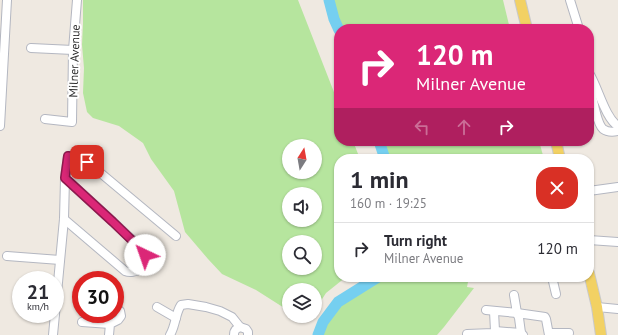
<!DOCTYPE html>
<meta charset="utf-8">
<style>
body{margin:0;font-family:"PT Sans",sans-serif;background:#f2f2f3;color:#2b2b33;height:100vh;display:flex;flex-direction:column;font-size:15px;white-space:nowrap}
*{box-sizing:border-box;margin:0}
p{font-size:13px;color:#7c7c81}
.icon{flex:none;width:22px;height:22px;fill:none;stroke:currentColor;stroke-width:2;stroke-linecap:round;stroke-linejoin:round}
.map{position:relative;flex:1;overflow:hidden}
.drawer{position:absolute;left:334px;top:154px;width:260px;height:128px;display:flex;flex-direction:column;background:#fff;border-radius:16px;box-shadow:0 1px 3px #0004}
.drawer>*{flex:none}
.hud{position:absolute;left:334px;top:24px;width:260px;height:122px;border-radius:16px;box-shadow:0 1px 3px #0004;background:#db2777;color:#fff;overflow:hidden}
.needle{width:26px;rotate:11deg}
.tools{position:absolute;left:282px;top:139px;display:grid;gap:8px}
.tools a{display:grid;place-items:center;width:40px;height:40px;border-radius:50%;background:#fff;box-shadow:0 1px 3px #0004;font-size:20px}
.speed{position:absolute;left:12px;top:271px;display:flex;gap:8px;font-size:20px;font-weight:700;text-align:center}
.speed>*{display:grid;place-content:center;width:52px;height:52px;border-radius:50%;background:#fff;box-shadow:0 1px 3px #0004;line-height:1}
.speed small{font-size:10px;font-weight:400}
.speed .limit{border:6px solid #d22;background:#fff;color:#111}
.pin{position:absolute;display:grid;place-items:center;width:34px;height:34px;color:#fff;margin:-17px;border-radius:8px;box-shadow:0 2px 6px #0006}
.me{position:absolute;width:44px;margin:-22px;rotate:318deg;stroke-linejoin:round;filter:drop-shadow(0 0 3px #0008)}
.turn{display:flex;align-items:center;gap:14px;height:84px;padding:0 16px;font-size:18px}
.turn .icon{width:52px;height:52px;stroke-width:2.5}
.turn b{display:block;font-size:28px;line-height:34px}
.lanes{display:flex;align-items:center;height:38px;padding:0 16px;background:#0003;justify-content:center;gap:20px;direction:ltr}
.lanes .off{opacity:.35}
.round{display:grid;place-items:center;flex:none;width:42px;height:42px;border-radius:16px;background:#f2f2f3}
.head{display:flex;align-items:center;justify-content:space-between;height:68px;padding:0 16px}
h1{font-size:24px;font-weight:700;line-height:30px}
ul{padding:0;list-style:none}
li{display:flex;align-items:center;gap:12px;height:52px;padding:0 16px;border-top:1px solid #e1e1e2}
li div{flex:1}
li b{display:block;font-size:15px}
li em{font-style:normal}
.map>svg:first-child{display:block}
.green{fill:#b6e59e;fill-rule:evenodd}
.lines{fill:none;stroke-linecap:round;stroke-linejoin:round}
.river{stroke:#75cff0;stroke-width:11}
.minor-casing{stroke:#b4b7c1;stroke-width:10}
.major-casing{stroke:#c9c9c9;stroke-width:12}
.minor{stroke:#fff;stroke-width:8}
.major{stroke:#f2d163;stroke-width:10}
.route-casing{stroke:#8e194d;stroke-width:10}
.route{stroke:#db2777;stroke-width:7}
.labels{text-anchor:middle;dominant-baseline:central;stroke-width:4;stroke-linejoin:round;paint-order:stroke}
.street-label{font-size:12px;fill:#2e2e2e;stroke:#fff}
</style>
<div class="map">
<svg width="618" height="335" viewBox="0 0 618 335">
<rect width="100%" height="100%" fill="#efe9e1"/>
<g class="green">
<path d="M83,0H298L339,105V141H353L360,159H339V277H346L326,293L315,310V290H289V311L256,290L222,274L208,259L185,232L174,191L151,159L143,143L119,126L93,118L87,112L83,93L84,68L82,45L83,23ZM289,146H315V172H289ZM289,194H315V220H289ZM289,242H315V268H289Z"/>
<polygon points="329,0 503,0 510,29 339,29 339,30 334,19"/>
<polygon points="379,141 539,141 544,159 385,159"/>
<polygon points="378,277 469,277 467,287 474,288 444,327 437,335 318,335 323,322 338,302"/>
</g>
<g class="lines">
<g class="river">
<polyline points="329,0 334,19 339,30"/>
<polyline points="379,141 385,159"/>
<polyline points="318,335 323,322 338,302 378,277"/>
</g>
<defs>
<g id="minor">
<polyline points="570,0 579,29"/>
<polyline points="31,48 73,50"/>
<path d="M589,73C598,87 605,118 618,126"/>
<path d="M589,80C591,90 596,123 603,129C607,132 613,132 618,131"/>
<polyline points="45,119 72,122 73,50 77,0"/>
<polyline points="0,126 7,0"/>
<polyline points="589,191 618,187"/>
<path d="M64,219L125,271C130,273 136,272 140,269C144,266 147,261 145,256C142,248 133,241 127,235C107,216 86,197 65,178"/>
<polyline points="589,240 618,242"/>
<polyline points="7,256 60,260"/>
<polyline points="552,277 556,294"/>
<polyline points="157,307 176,318"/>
<polyline points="597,307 618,309"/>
<polyline points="486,310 517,313 514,295"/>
<polyline points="494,311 495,331"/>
<polyline points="55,314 64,219 65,178 68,156 81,158 91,165 176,236"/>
<polyline points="82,322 110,324"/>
<polyline points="549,333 569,333"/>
<polyline points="467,334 493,333 495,331 521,333"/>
<polyline points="53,335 55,314"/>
<polyline points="109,335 110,324 118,320 121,316 120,311 115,307"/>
<path d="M170,335C176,325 175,314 181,305L188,304L206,307L220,311L232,317L240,327L246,329L248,332V335"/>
<path d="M234,335C234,330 236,329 240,327"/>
<polyline points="523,335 521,333 519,318 517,313 545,317 546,319 549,335"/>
</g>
<g id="major">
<polyline points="520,0 527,29"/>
<polyline points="556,141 560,159"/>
<polyline points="589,273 597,307 601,335"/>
</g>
</defs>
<use href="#minor" class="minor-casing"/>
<use href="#major" class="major-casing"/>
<use href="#minor" class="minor"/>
<use href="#major" class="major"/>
</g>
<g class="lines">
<defs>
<polyline id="route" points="87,162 78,157 68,156 65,178 113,222 140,248 145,255"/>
</defs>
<use href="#route" class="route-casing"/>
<use href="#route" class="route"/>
</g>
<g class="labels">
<g class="street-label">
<text transform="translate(74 61) rotate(-88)">Milner Avenue</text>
</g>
</g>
</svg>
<div class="tools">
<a><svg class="needle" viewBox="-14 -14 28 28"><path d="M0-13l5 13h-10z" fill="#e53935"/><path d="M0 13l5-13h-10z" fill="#7c7c81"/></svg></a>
<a><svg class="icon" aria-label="sound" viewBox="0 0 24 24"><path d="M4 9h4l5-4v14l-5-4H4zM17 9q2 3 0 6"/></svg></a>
<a><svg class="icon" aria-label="search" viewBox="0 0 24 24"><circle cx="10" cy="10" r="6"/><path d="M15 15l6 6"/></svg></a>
<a><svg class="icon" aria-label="layers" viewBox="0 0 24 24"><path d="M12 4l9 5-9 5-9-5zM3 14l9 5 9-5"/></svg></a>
</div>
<div class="speed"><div>21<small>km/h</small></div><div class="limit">30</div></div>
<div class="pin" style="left:87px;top:162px;background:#d93025"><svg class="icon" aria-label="arrive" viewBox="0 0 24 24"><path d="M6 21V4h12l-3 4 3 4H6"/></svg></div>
<svg class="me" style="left:145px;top:255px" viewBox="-20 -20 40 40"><circle r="19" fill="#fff"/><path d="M0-13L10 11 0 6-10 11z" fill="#db2777"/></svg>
<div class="hud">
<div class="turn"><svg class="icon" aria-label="right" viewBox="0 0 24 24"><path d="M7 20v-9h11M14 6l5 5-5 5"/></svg><div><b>120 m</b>Milner Avenue</div></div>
<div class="lanes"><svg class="icon off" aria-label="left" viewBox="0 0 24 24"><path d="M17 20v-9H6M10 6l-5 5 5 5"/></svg><svg class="icon off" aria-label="ahead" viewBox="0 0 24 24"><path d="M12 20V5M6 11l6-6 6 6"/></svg><svg class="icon" aria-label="right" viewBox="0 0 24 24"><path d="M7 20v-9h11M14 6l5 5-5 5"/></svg></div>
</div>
<section class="drawer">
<div class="head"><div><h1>1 min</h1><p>160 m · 19:25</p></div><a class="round" style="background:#d93025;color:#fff"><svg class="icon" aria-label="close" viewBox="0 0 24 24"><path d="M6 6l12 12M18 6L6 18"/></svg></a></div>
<ul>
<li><svg class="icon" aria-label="right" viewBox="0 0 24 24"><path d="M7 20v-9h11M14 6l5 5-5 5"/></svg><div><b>Turn right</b><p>Milner Avenue</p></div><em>120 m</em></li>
</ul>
</section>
</div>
